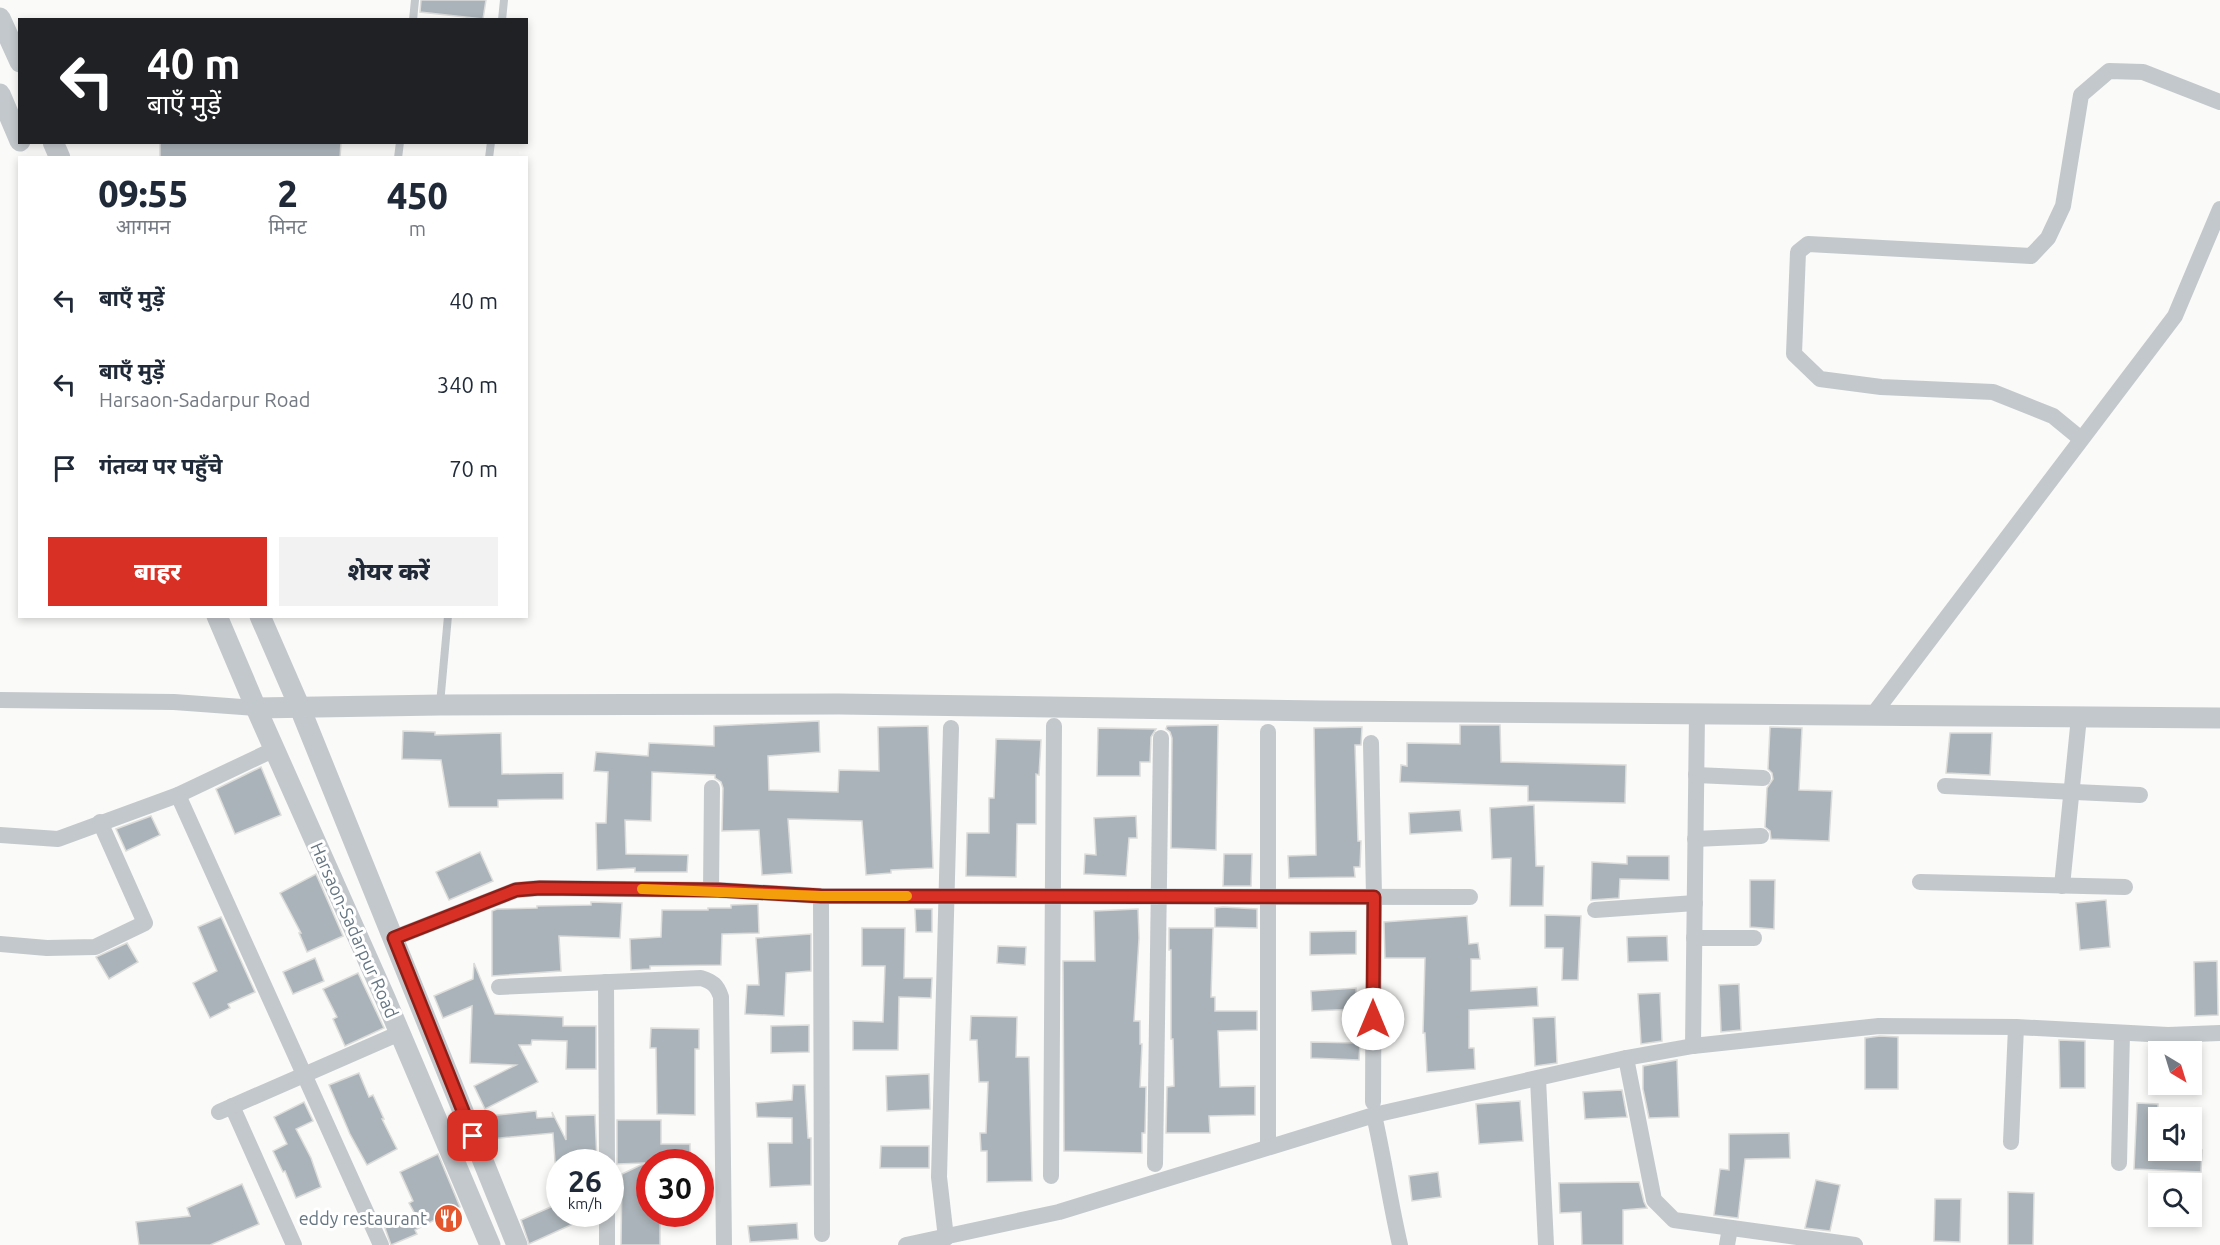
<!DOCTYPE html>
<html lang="hi">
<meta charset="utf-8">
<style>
body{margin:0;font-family:Ubuntu,"Noto Sans Devanagari",sans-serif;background:#f2f2f3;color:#1f2937;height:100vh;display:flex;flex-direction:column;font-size:22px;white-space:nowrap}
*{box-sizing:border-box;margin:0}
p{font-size:20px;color:#747a83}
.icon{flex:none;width:33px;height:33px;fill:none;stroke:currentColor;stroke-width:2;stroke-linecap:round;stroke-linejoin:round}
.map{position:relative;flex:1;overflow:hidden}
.panel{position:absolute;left:18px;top:156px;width:510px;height:462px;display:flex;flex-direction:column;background:#fff;border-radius:0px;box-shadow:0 3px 9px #0003}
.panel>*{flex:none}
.hud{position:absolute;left:18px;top:18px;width:510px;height:126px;border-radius:0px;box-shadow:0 3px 9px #0003;background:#202124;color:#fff;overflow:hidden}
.needle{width:39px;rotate:142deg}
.tools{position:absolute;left:2148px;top:1041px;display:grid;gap:12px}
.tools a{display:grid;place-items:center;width:54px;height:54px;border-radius:0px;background:#fff;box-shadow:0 3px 9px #0003;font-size:30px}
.speed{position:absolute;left:546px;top:1149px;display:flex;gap:12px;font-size:30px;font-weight:700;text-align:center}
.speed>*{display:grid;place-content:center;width:78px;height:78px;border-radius:50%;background:#fff;box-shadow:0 3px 9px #0003;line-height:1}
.speed small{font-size:15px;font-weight:400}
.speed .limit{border:9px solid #d22;background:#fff;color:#111}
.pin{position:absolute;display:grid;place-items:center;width:51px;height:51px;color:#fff;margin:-26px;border-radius:12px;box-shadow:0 3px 9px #0006}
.me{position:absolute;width:66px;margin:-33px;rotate:0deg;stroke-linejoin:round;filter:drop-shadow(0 0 4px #0008)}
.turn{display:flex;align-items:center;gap:21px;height:126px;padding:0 30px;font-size:27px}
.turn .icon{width:78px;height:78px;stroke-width:2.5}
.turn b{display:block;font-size:42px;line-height:51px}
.eta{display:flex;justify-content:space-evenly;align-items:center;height:102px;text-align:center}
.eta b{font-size:36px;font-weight:800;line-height:42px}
.primary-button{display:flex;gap:12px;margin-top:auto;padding:12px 30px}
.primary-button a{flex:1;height:69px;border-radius:0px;background:#d93025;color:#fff;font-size:24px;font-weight:800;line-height:69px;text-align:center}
.primary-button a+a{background:#f2f2f3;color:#1f2937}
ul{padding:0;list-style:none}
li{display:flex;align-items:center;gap:18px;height:84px;padding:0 30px}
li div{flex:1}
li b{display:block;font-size:22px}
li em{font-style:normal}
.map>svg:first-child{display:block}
.building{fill:#aab3b9;stroke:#dcdcda;stroke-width:1.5}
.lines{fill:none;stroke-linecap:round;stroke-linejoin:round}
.service{stroke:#c3c8cc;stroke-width:8}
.minor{stroke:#c3c8cc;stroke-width:16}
.tertiary{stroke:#c3c8cc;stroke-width:21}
.route-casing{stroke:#8d1f18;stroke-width:15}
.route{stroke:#d93025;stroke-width:10}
.slow{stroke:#f59e0b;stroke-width:10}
.labels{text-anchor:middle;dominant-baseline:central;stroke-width:6;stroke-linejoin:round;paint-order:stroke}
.street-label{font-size:18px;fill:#657683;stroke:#fff}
.poi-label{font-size:18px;fill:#657683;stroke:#fff;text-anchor:end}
</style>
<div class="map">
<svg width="2220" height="1245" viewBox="0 0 2220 1245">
<rect width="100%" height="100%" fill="#fafaf8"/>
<g class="building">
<polygon points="421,0 486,0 483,19 420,12"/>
<polygon points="160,142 341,142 340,158 160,158"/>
<polygon points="819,721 820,752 768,756 769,790 838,792 839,770 879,771 878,727 928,726 933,868 891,870 891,873 866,875 862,821 788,819 792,873 762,875 759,830 722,831 723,788 721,782 715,778 715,775 652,772 651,821 625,820 626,854 688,855 687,872 635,872 635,868 597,870 596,823 606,823 608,772 594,771 596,752 648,756 649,743 714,746 714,726"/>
<polygon points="1218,725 1216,850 1171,848 1172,738 1170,732 1166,729 1167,726"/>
<polygon points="1460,725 1500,725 1501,762 1626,765 1625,803 1528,801 1528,786 1400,782 1401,765 1407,766 1407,743 1460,744"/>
<polygon points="1362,727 1361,745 1355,745 1358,841 1361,841 1360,867 1354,867 1355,877 1289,878 1288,856 1316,855 1314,728"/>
<polygon points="1770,727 1802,728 1799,790 1832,791 1829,841 1771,839 1770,831 1765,827 1767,788 1773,779 1772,773 1768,769"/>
<polygon points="1098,728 1156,729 1151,737 1150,762 1140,762 1140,776 1097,776"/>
<polygon points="403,731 435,732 435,735 501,733 502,774 563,773 563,799 498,800 498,807 449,807 441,760 402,759"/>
<polygon points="1950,733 1992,733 1990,775 1946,773"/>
<polygon points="996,739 1041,740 1039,775 1036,774 1036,824 1017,824 1016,877 966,876 967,833 989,833 989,798 994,798"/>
<polygon points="261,767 281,815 235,834 216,789"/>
<polygon points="1534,805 1536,866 1544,866 1543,906 1510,906 1511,858 1492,859 1490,808"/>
<polygon points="1460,810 1462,831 1410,834 1409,813"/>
<polygon points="151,816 160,835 126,851 116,829"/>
<polygon points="1136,816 1137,838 1129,838 1126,876 1084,874 1085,854 1096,855 1094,818"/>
<polygon points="480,852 493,881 449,900 436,872"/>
<polygon points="1224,854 1252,854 1251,886 1223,886"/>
<polygon points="1627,856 1669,856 1669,880 1620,879 1619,898 1591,900 1592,862 1627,864"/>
<polygon points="316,874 343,936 307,952 299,933 301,933 280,893"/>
<polygon points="1750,880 1775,880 1774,929 1750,927"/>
<polygon points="2106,900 2110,947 2080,950 2076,903"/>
<polygon points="591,902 622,903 620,938 559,936 561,971 492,976 492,911 497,909 537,908 537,906 591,905"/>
<polygon points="758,904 759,933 722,934 721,965 650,966 650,969 631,970 630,939 661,937 662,910 708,910 708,908 731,908 731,905"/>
<polygon points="1223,907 1257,909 1257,928 1215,927 1215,908"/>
<polygon points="915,909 932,909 932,932 916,932"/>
<polygon points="1138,909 1139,938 1134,1021 1140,1021 1140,1044 1142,1044 1140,1087 1146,1087 1145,1133 1142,1133 1142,1153 1064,1151 1063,961 1095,961 1094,911"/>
<polygon points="1545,915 1581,916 1578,980 1562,980 1563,948 1545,948"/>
<polygon points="1467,916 1469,944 1478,943 1480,959 1471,959 1471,991 1537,987 1538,1006 1469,1010 1469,1048 1474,1048 1475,1069 1427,1072 1425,1033 1423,1033 1425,958 1385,958 1384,922"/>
<polygon points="221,917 255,992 228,1004 230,1008 210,1018 193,983 217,971 198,927"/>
<polygon points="862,928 905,928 904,978 932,978 931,998 899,997 898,1050 853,1050 853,1021 883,1022 885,966 862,966"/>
<polygon points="1169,928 1213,928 1211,997 1215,997 1215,1011 1257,1011 1257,1030 1218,1031 1220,1087 1255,1086 1255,1115 1209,1116 1210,1133 1166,1133 1167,1087 1174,1086 1173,1039 1171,1039 1171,950 1169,950"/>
<polygon points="1356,931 1356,954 1310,955 1310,932"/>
<polygon points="811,934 811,971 786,973 784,1016 745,1014 747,985 759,985 756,938"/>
<polygon points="1667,936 1668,961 1628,962 1627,937"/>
<polygon points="127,943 138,962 109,979 96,957"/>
<polygon points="998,946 1026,947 1025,965 997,963"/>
<polygon points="315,958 324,981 293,994 283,972"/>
<polygon points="2217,961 2218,1015 2195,1016 2194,962"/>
<polygon points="474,963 495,1014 563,1017 563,1026 596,1026 596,1069 566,1069 567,1041 532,1040 531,1045 519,1045 538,1082 485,1109 474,1086 516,1065 470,1063 472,1006 443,1018 434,996 473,979"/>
<polygon points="358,973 384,1028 345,1046 333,1019 337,1017 323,989"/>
<polygon points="1739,984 1741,1030 1721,1032 1719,985"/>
<polygon points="1356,988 1357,1009 1312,1011 1311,991"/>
<polygon points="1660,993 1662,1041 1641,1044 1638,994"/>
<polygon points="971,1016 1017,1017 1016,1057 1029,1057 1032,1181 987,1182 987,1151 981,1151 980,1133 986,1133 988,1082 979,1082 977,1040 970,1040"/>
<polygon points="1555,1017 1557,1063 1535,1066 1533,1018"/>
<polygon points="809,1025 809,1052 771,1053 771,1026"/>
<polygon points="651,1028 699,1029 699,1049 695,1049 695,1115 657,1114 656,1048 650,1048"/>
<polygon points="1880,1036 1898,1037 1898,1089 1865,1089 1865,1038"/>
<polygon points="2059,1040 2085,1041 2085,1088 2060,1088"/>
<polygon points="1311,1042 1360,1043 1359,1060 1311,1058"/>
<polygon points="1677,1060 1679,1117 1649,1118 1643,1089 1643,1066"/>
<polygon points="359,1073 369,1097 373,1095 384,1119 382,1119 397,1149 367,1165 350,1134 329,1085"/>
<polygon points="929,1074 930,1109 887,1111 886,1076"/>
<polygon points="793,1085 805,1085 808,1138 811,1138 811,1185 770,1187 768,1143 792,1143 792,1118 757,1117 756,1103 792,1100"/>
<polygon points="1622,1090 1627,1117 1585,1119 1583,1092"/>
<polygon points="1520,1101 1523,1141 1479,1144 1476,1104"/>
<polygon points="304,1102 313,1121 296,1129 311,1158 321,1187 296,1198 285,1171 283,1172 273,1151 287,1144 274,1117"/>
<polygon points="2137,1103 2158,1104 2158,1150 2202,1150 2201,1172 2134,1169"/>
<polygon points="536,1111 537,1118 553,1117 552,1112 566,1140 566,1116 595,1115 597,1162 555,1162 553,1133 490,1139 488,1116"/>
<polygon points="617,1120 661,1120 661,1144 690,1144 690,1161 650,1161 650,1214 660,1214 660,1245 621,1245 622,1174 645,1163 617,1164"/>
<polygon points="1789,1133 1790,1158 1745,1159 1738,1218 1714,1215 1720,1169 1729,1170 1729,1134"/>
<polygon points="881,1146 929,1146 929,1168 880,1168"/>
<polygon points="438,1154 460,1207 415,1230 417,1234 391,1245 385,1228 415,1214 409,1203 413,1201 400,1172"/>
<polygon points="1438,1172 1441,1197 1412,1201 1409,1176"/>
<polygon points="1816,1180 1840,1185 1830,1231 1805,1228"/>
<polygon points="1639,1182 1644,1202 1647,1208 1623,1210 1623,1245 1582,1245 1581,1212 1560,1213 1559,1183"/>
<polygon points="242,1184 259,1224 210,1245 139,1245 136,1222 190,1216 187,1208"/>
<polygon points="2008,1192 2034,1193 2033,1245 2008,1245"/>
<polygon points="1935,1199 1961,1199 1960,1242 1934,1241"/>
<polygon points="560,1203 560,1214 595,1214 529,1244 521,1220"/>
<polygon points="797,1223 798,1239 750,1242 748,1226"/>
</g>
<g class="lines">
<g class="service">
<polyline points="413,20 415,0"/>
<polyline points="502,20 504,0"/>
<polyline points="398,158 400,142"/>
<polyline points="489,158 491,142"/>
<polyline points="440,704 448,616"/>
</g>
<g class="minor">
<polyline points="2081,439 2053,416 1993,392 1881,387 1820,379 1794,354 1798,252 1808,244 2031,256 2048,238 2063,206 2081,95 2109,71 2143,72 2220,102"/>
<polyline points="0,700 174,702 256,708"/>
<polyline points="1872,716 2175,316 2220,209"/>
<polyline points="1371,743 1374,897 1373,1102"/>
<polyline points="1696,775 1763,778"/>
<polyline points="1945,786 2140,795"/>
<polyline points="178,795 381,1245"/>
<polyline points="0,835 58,839 178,795 275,749"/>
<polyline points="1695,839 1761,836"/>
<polyline points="1920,882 2125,887"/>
<polyline points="2062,886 2079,717"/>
<polyline points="711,890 712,788"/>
<polyline points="821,896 822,1234"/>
<polyline points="1595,910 1695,903"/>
<polyline points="394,938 516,890 540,888 718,890 821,896 1470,897"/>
<polyline points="1694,938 1754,938"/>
<polyline points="0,944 47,948 95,947 145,923 100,822"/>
<polyline points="606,982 607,1162"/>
<path d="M499,987L701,978C713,982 717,985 721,997L724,1245"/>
<polyline points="1693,1046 1697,713"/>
<polyline points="1626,1058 1654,1200 1674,1220 1855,1245"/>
<polyline points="1538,1079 1546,1245"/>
<polyline points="232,1106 294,1245"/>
<polyline points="219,1112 400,1033"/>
<path d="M1374,1115C1384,1159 1390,1202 1400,1245"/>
<polyline points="2011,1142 2016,1027"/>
<polyline points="1268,1147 1268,732"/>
<polyline points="2119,1163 2122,1033"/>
<polyline points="1155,1164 1161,738"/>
<polyline points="1051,1176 1054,726"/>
<polyline points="607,1214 607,1245"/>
<polyline points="946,1238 939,1177 951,728"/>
<polyline points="906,1245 1059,1212 1374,1115 1626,1058 1693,1046 1879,1026 2016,1027 2168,1035 2220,1033"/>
<polyline points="1727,1245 1730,1228"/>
</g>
<g class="tertiary">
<polyline points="0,18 20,62"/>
<polyline points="0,94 20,141"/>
<polyline points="53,142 60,158"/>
<polyline points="217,616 256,708 385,998 490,1245"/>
<polyline points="260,616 300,708 517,1245"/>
<polyline points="256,708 440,705 839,704 1321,711 2220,718"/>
</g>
</g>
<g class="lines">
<defs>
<polyline id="route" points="473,1136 394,938 516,890 540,888 718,890 821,896 1374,897 1373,1019"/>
</defs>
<use href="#route" class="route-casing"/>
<use href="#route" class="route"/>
<polyline class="slow" points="642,889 821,896 907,896"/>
</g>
<defs>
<symbol id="restaurant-disc" viewBox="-11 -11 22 22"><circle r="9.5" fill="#e4572e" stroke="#fff"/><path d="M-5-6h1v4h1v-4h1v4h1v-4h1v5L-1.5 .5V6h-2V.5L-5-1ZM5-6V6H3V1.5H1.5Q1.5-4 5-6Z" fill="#fff"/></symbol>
</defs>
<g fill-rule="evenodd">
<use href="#restaurant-disc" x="432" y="1202" width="33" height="33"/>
</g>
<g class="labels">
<g class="street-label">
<text transform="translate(355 930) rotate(66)">Harsaon-Sadarpur Road</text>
</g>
<g class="poi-label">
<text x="427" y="1218">eddy restaurant</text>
</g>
</g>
</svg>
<div class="tools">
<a><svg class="needle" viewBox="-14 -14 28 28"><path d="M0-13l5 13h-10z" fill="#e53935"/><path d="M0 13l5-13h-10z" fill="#747a83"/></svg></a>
<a><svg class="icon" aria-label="sound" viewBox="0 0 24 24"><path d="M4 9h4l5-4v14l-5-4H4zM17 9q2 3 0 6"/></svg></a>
<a><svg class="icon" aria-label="search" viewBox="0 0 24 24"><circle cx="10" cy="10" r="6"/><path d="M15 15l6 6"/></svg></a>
</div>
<div class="speed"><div>26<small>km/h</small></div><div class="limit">30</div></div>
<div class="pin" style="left:473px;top:1136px;background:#d93025"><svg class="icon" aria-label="arrive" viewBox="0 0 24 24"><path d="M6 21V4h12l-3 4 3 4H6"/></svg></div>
<svg class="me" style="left:1373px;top:1019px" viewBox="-20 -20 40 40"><circle r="19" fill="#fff"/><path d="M0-13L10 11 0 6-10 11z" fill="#d93025"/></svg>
<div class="hud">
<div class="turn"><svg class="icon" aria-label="left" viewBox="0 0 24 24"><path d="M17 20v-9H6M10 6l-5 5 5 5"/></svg><div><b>40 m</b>बाएँ मुड़ें</div></div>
</div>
<section class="panel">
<div class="eta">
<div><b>09:55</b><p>आगमन</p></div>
<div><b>2</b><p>मिनट</p></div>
<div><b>450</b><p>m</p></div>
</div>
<ul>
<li><svg class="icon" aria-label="left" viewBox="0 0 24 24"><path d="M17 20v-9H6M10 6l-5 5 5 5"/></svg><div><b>बाएँ मुड़ें</b></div><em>40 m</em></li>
<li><svg class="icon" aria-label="left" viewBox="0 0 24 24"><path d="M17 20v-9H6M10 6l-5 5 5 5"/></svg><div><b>बाएँ मुड़ें</b><p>Harsaon-Sadarpur Road</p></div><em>340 m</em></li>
<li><svg class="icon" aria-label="arrive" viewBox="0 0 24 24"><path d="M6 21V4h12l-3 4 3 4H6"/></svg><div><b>गंतव्य पर पहुँचे</b></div><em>70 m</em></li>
</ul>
<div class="primary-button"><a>बाहर</a><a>शेयर करें</a></div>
</section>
</div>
